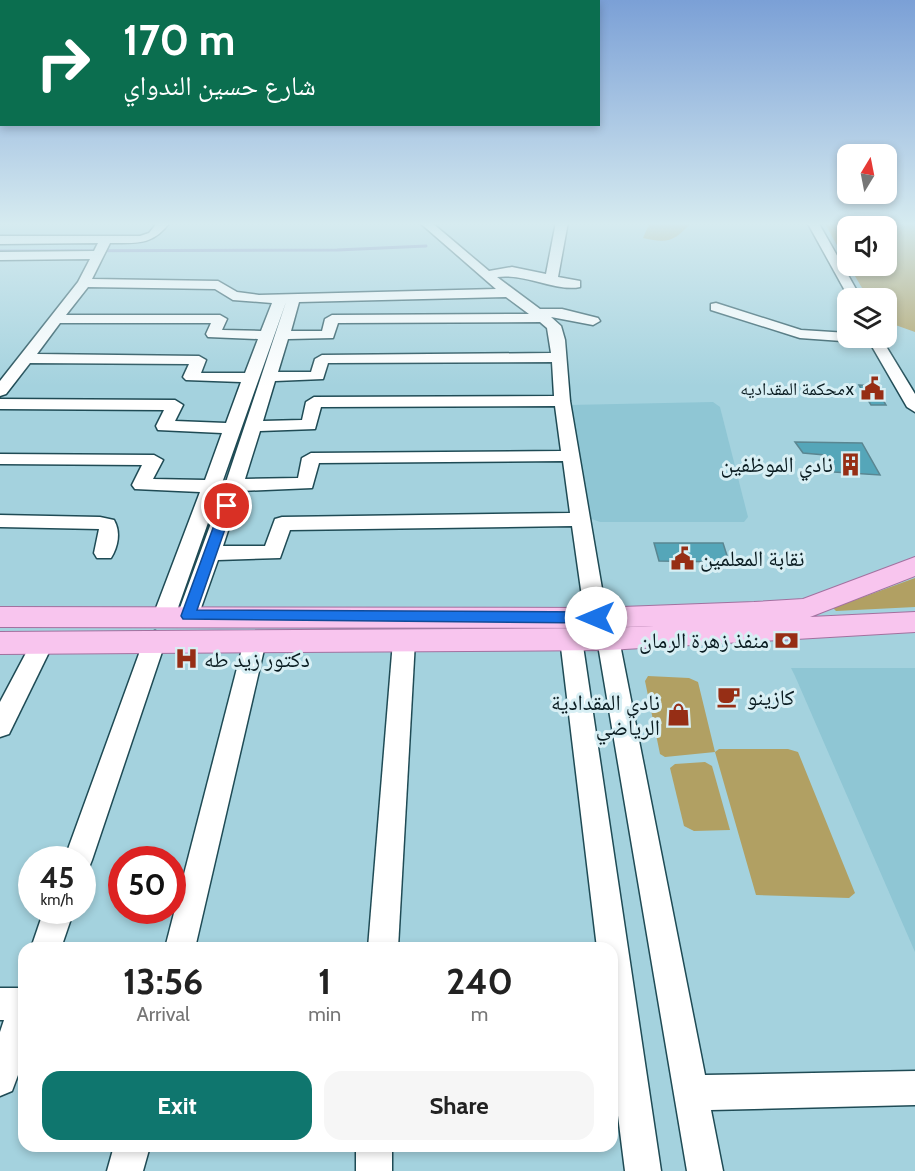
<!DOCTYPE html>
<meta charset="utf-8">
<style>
body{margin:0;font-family:Cabin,"Noto Naskh Arabic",sans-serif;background:#f6f6f6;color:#222;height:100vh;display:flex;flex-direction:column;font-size:22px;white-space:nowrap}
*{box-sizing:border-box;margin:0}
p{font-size:20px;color:#767676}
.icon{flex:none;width:33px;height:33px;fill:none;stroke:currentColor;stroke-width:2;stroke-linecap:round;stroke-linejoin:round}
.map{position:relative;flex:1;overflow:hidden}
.side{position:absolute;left:18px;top:942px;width:600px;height:210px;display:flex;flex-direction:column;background:#fff;border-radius:18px;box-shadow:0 3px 9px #0003}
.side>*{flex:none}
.guide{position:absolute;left:0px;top:0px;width:600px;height:126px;box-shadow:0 3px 9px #0003;background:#0b6e4f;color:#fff;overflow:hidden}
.needle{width:39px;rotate:10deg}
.fabs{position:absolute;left:837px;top:144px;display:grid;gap:12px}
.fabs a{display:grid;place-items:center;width:60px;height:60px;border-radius:12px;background:#fff;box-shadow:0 3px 9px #0003;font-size:30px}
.speed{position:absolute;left:18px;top:846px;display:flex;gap:12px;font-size:30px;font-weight:700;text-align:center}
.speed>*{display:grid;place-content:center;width:78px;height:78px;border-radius:50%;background:#fff;box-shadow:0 3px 9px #0003;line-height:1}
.speed small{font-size:15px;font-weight:400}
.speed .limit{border:9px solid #d22;background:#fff;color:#111}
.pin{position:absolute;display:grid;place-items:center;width:51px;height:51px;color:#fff;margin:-26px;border:3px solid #fff;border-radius:50%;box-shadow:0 2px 6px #0007}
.me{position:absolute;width:66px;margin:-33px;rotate:270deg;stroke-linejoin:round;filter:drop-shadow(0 0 4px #0008)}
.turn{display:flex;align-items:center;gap:21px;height:126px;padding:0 24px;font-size:27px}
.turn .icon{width:78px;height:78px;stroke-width:2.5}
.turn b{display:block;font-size:42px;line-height:51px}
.eta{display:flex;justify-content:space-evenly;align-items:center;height:102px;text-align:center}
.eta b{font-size:36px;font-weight:700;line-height:42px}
.primary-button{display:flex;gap:12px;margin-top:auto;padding:12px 24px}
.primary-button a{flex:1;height:69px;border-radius:18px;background:#0f766e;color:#fff;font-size:24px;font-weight:700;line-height:69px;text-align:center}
.primary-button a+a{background:#f6f6f6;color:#222}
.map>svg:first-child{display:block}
.built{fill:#8fc6d4}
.green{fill:#b1a063}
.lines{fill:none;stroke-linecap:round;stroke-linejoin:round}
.stream{stroke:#7783ba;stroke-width:3}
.building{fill:#55a6b9;stroke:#5a8691;stroke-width:1.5}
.minor-casing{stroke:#1f4b55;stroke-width:3}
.major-casing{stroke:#a2719f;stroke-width:2}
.minor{fill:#fff;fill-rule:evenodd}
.major{fill:#f8c5ee;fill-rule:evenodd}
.route{fill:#1a73e8;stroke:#114b97;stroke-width:1.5}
.labels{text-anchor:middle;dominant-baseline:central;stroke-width:6;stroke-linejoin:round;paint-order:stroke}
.far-poi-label{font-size:18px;fill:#091b20;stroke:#d8eff4;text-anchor:end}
.poi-label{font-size:22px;fill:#091b20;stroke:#d8eff4;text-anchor:end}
</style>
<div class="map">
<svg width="915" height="1171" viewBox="0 0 915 1171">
<rect width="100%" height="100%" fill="#a4d2de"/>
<g class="built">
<polygon points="713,402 720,407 748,517 744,522 600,522 589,518 569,405"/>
<polygon points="791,668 915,668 915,952 795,676"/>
</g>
<g class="green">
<path d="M650,222H692C674,241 669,244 643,238Z"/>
<polygon points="824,222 915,222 915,332 887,322 886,298 868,298 849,266 886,266 886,226 848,226 847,263"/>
<polygon points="915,578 915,607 836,611 833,608"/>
<polygon points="648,676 689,678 698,682 715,752 719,749 788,749 798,752 855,893 849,898 756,895 715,752 665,757 660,754 645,681"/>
<polygon points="705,762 712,766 730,830 694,831 684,826 670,768 675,764"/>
</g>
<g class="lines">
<polyline class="stream" points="0,251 337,250 426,246"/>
</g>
<g class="building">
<polygon points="859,385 875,386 886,405 871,405"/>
<polygon points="795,442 862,443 880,475 834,472 825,455 803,453"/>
<polygon points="654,543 723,543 729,562 659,561"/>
</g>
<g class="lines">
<defs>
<g id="minor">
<path d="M158,222H170C152,246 137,243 110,243L92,279L218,281L237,292L259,295L496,289L419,222H431L489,271L512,267L546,274L556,222H568L558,277L580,281V287C557,292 525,273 497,277L540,309H562L598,318L600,321L593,325L551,317L561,326L565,340L570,401L607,618L604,624L596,626L588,624L585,618L572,526L290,530L280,558L218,560L196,622L188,624L180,622L177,616L225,485L286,302L175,616L172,622L164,624L156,622L153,616L200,492L135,489L132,485L142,465L0,464V454L154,455L163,460L153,479L205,480L222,433L158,430L156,426L164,410L0,409V399L175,400L183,405L175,421L226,423L241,382L186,380L183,377L189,364L30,363L6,394L0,396V381L78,282L90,259L0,260V252L94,251L98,243L0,244V236H140L149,233ZM88,287L215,289L233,300L272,303L261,331L222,330L227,319L220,315H66ZM506,297L529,314L332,315L325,319L322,331H291L299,302ZM540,322L547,328L551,353L322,355L315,359L311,372H278L288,339L333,338L338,323ZM60,323H211L206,334L208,337L258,339L245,373H201L206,360L199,356L37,354ZM552,362L554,396L314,397L306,402L302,420L263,421L275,381L323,379L328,363ZM555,406L561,451L311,453L302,458L298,478L245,479L260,431L315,429L321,407ZM563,461L570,513L282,517L275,519L265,546H223L241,491L312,488L319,463Z"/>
<polygon points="807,222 818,222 861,298 849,298"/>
<polygon points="716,303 801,330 848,333 848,338 881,338 915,394 915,412 907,407 870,343 800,338 711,310 711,304"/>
<path d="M0,515L100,517L114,520C121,532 118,547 111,558H97L94,553L99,529L0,527Z"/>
<polygon points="571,630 579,633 582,639 661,1171 625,1171 612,1068 612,948 597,948 560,639 563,633"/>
<polygon points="608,630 616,633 619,639 705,1075 915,1071 915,1105 711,1110 723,1171 687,1171 597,639 600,633"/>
<polygon points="155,631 163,634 166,640 92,860 88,870 82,872 82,860 64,860 144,640 147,634"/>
<polygon points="255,632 263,635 266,641 195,948 165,948 244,641 247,635"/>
<polygon points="404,632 412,635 415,641 398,948 368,948 393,641 396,635"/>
<polygon points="43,633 51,636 54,642 9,734 0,737 0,702 35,636"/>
<polygon points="44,910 74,910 61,948 31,948"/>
<polygon points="0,988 24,988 24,1059 12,1091 0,1096 0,1032 4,1020 0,1020"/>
<polygon points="114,1146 150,1146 143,1171 107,1171"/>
<rect x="356" y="1146" width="36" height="25"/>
</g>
<polygon id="major" points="915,557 915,576 810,617 915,612 915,632 608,650 0,654 0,632 608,628 654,626 596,628 0,627 0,607 596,608 754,602 803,599"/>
</defs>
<use href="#minor" class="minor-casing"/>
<use href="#major" class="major-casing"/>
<use href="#minor" class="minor"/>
<use href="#major" class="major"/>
</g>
<linearGradient id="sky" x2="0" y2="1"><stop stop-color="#7ba0d6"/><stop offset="0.58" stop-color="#d6ebf0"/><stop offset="1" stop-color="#d6ebf0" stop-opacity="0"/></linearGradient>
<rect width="915" height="386" fill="url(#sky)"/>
<polygon class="route" points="227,501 233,506 197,610 596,612 603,618 596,623 183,619 181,616 221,506"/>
<defs>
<symbol id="civic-bare" viewBox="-9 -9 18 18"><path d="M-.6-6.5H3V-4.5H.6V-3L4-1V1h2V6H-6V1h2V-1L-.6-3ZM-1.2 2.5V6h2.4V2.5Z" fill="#962e15" stroke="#d8eff4" stroke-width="2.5" paint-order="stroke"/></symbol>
<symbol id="building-bare" viewBox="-9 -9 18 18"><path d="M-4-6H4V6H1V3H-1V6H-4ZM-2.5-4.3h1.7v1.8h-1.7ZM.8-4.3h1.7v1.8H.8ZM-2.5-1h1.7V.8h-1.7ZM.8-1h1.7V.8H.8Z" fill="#962e15" stroke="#d8eff4" stroke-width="2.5" paint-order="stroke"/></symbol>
<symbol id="bank-bare" viewBox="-9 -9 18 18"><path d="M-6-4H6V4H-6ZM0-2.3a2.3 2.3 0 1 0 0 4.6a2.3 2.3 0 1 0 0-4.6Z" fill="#962e15" stroke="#d8eff4" stroke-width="2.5" paint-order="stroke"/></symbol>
<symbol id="hospital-bare" viewBox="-9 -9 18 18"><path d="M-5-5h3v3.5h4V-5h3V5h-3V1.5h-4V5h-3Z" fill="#962e15" stroke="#d8eff4" stroke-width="2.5" paint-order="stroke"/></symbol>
<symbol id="cafe-bare" viewBox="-9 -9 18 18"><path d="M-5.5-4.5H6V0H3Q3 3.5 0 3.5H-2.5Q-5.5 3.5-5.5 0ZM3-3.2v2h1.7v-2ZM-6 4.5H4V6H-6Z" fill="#962e15" stroke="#d8eff4" stroke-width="2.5" paint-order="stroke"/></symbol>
<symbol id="shop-bare" viewBox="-9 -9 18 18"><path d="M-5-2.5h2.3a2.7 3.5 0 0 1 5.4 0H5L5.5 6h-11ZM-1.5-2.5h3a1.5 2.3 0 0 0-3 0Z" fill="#962e15" stroke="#d8eff4" stroke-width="2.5" paint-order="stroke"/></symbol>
</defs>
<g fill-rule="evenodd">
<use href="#civic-bare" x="856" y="372" width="33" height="33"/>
<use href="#building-bare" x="834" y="448" width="33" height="33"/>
<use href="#civic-bare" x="666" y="542" width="33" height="33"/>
<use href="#bank-bare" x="770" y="624" width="33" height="33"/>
<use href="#hospital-bare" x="170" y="642" width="33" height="33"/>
<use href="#cafe-bare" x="712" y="680" width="33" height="33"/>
<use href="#shop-bare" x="662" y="698" width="33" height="33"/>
</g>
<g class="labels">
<g class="far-poi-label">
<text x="854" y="389">محكمة المقداديهx</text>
</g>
<g class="poi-label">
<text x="833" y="464">نادي الموظفين</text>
<text x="700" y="558" text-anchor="start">نقابة المعلمين</text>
<text x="769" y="640">منفذ زهرة الرمان</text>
<text x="204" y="659" text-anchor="start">دكتور زيد طه</text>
<text x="747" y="697" text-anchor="start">كازينو</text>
<text x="660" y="702">نادي المقدادية<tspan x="660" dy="25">الرياضي</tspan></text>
</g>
</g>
</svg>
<div class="fabs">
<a><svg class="needle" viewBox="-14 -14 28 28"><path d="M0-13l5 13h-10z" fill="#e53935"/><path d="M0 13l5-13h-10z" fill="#767676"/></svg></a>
<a><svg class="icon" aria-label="sound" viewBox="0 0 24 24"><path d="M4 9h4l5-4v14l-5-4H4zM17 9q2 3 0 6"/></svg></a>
<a><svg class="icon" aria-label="layers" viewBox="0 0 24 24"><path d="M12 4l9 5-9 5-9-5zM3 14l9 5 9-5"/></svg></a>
</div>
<div class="speed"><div>45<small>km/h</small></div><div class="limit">50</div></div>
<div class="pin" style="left:227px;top:506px;background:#d93025"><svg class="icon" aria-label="arrive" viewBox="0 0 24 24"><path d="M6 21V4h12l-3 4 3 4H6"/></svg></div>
<svg class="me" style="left:596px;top:618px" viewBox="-20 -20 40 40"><circle r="19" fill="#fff"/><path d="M0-13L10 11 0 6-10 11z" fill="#1a73e8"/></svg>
<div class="guide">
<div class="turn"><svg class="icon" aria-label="right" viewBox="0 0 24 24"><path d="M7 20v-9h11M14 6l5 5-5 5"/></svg><div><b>170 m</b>شارع حسين الندواي</div></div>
</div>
<section class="side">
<div class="eta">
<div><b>13:56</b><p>Arrival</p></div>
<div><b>1</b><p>min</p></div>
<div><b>240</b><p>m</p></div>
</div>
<div class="primary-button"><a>Exit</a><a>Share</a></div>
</section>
</div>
